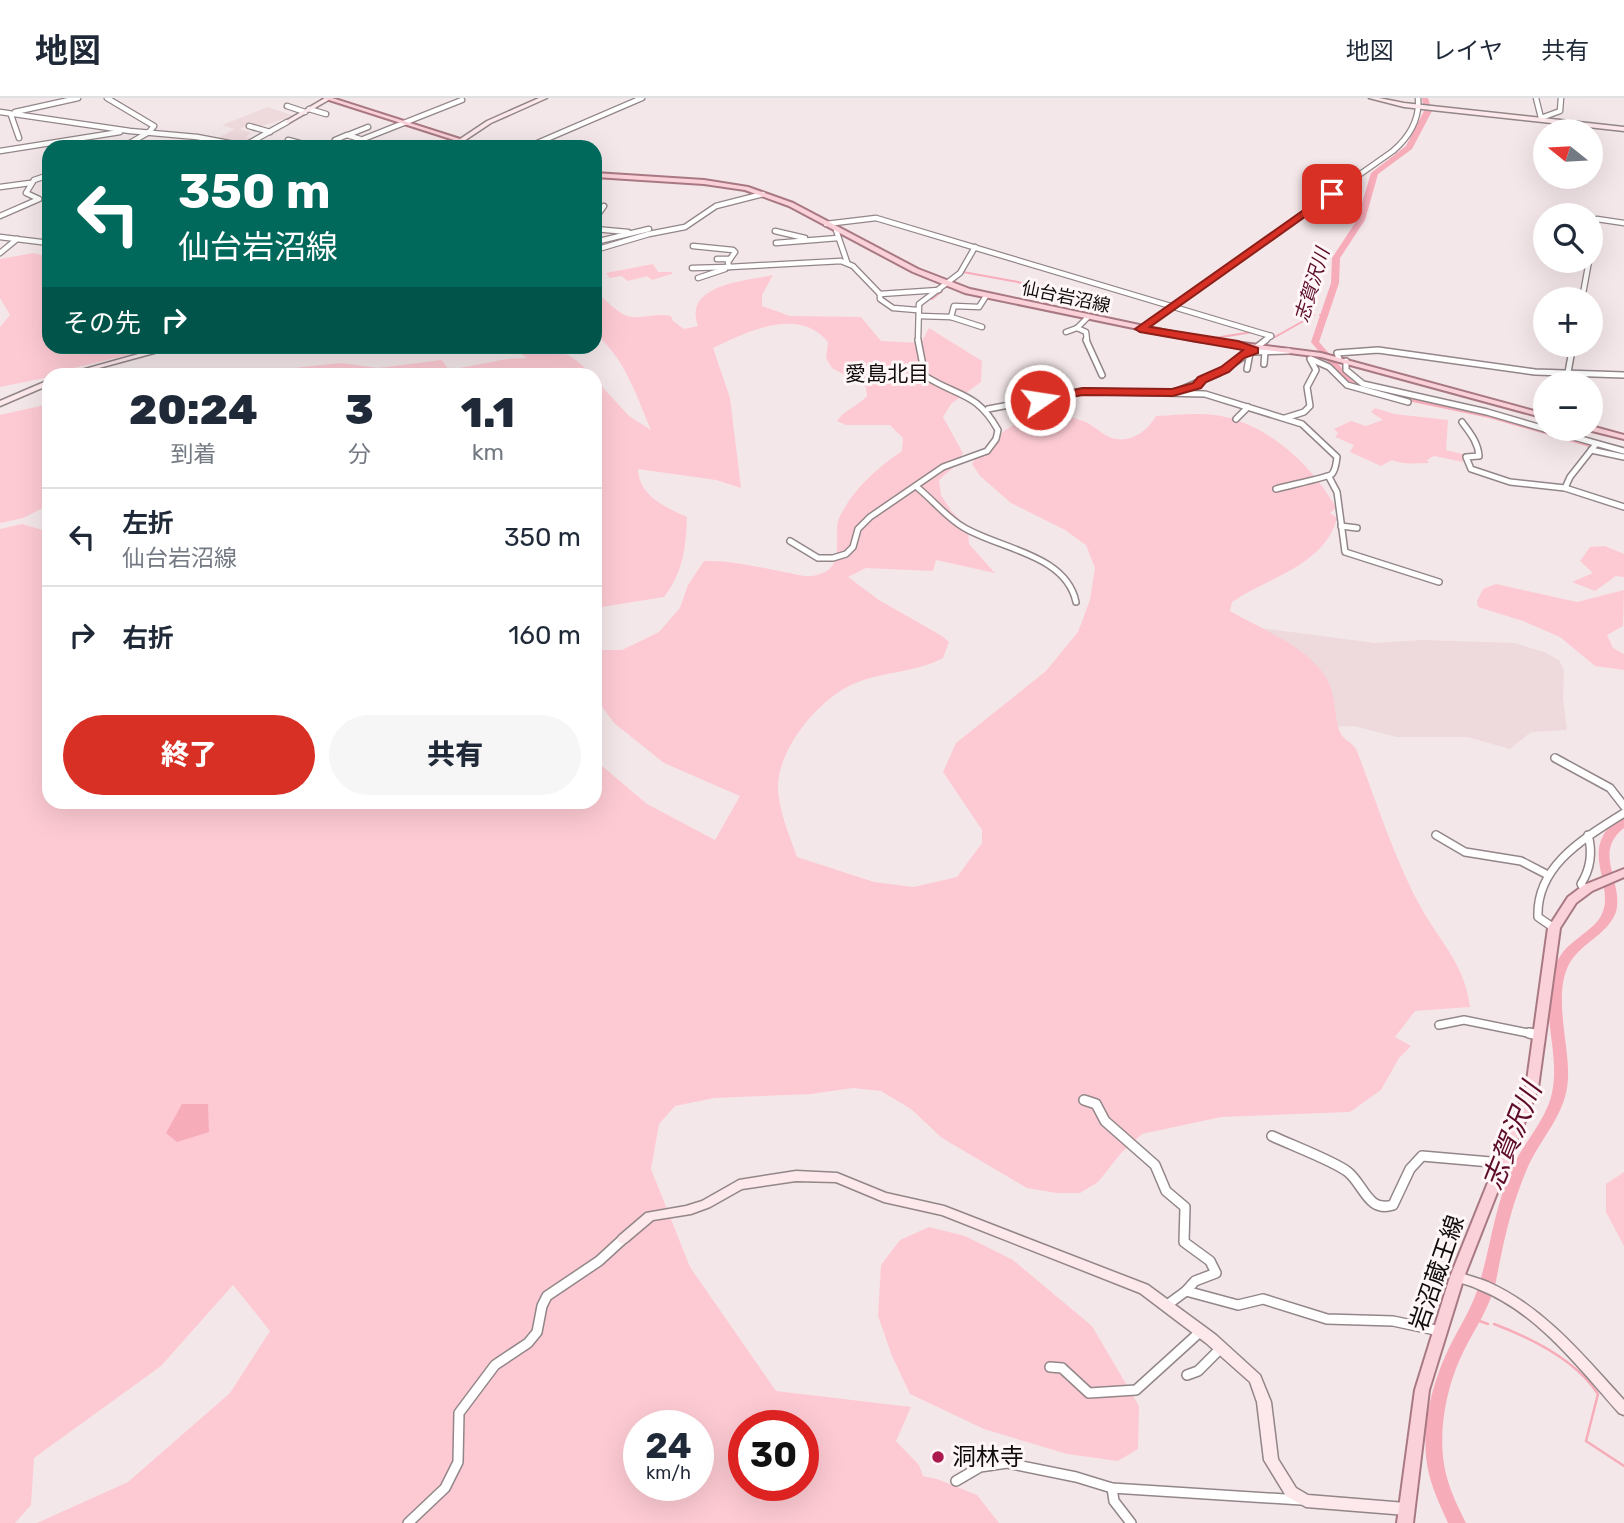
<!DOCTYPE html>
<html lang="ja">
<meta charset="utf-8">
<style>
body{margin:0;font-family:Rubik,"Noto Sans JP",sans-serif;background:#f6f6f7;color:#1f2937;height:100vh;display:flex;flex-direction:column;font-size:26px;white-space:nowrap}
*{box-sizing:border-box;margin:0}
p{font-size:23px;color:#747a83}
.icon{flex:none;width:38px;height:38px;fill:none;stroke:currentColor;stroke-width:2;stroke-linecap:round;stroke-linejoin:round}
.map{position:relative;flex:1;overflow:hidden}
.details{position:absolute;left:42px;top:270px;width:560px;height:441px;display:flex;flex-direction:column;background:#fff;border-radius:21px;box-shadow:0 7px 28px #0002}
.details>*{flex:none}
.banner{position:absolute;left:42px;top:42px;width:560px;height:214px;border-radius:21px;box-shadow:0 7px 28px #0002;background:#00695c;color:#fff;overflow:hidden}
.needle{width:46px;rotate:288deg}
.buttons{position:absolute;left:1533px;top:21px;display:grid;gap:14px}
.buttons a{display:grid;place-items:center;width:70px;height:70px;border-radius:50%;background:#fff;box-shadow:0 7px 28px #0002;font-size:35px}
.speed{position:absolute;left:623px;top:1312px;display:flex;gap:14px;font-size:35px;font-weight:700;text-align:center}
.speed>*{display:grid;place-content:center;width:91px;height:91px;border-radius:50%;background:#fff;box-shadow:0 7px 28px #0002;line-height:1}
.speed small{font-size:18px;font-weight:400}
.speed .limit{border:10px solid #d22;background:#fff;color:#111}
.pin{position:absolute;display:grid;place-items:center;width:60px;height:60px;color:#fff;margin:-30px;border-radius:14px;box-shadow:0 4px 10px #0006}
.me{position:absolute;width:77px;margin:-38px;rotate:77deg;stroke-linejoin:round;filter:drop-shadow(0 0 5px #0008)}
.turn{display:flex;align-items:center;gap:24px;height:147px;padding:0 21px;font-size:32px}
.turn .icon{width:91px;height:91px;stroke-width:2.5}
.turn b{display:block;font-size:49px;line-height:60px}
.then{display:flex;align-items:center;height:66px;padding:0 21px;background:#0003;gap:14px;font-size:26px}
.eta{display:flex;justify-content:space-evenly;align-items:center;height:119px;text-align:center}
.eta b{font-size:42px;font-weight:800;line-height:49px}
.cta{display:flex;gap:14px;margin-top:auto;padding:14px 21px}
.cta a{flex:1;height:80px;border-radius:42px;background:#d93025;color:#fff;font-size:28px;font-weight:800;line-height:80px;text-align:center}
.cta a+a{background:#f6f6f7;color:#1f2937}
ul{padding:0;list-style:none}
li{display:flex;align-items:center;gap:21px;height:98px;padding:0 21px;border-top:2px solid #e0e1e3}
li div{flex:1}
li b{display:block;font-size:26px}
li em{font-style:normal}
header{display:flex;align-items:center;gap:42px;box-sizing:border-box;height:98px;padding:0 35px;background:#fff;border-bottom:2px solid #e0e1e3}
header strong{font-size:33px}
nav{display:flex;gap:38px;margin-inline-start:auto;font-size:24px}
.map>svg:first-child{display:block}
.built{fill:#eed9dc}
.green{fill:#fdcad3;fill-rule:evenodd}
.water{fill:#f7acba}
.lines{fill:none;stroke-linecap:round;stroke-linejoin:round}
.stream-far1{stroke:#f7acba;stroke-width:2}
.stream{stroke:#f7acba;stroke-width:2.5}
.river{fill:#f7acba;fill-rule:evenodd}
.street-far3-casing{stroke:#928688;stroke-width:7}
.street-far2-casing{stroke:#928688;stroke-width:8}
.street-far1-casing{stroke:#928688;stroke-width:10}
.street-casing{stroke:#928688;stroke-width:12}
.secondary-casing{stroke:#928688;stroke-width:3}
.primary-casing{stroke:#a87982;stroke-width:4}
.street-far3{stroke:#fff;stroke-width:4.5}
.street-far2{stroke:#fff;stroke-width:5}
.street-far1{stroke:#fff;stroke-width:7}
.street{stroke:#fff;stroke-width:9}
.secondary{fill:#fde8ec;fill-rule:evenodd}
.primary{fill:#fbd1d9;fill-rule:evenodd}
.route{fill:#d93025;stroke:#8d1f18;stroke-width:2}
.poi-dot{fill:#ab194f;stroke:#fef6f7;stroke-width:2.5}
.labels{text-anchor:middle;dominant-baseline:central;stroke-width:6;stroke-linejoin:round;paint-order:stroke}
.far-street-label{font-size:18px;fill:#110d0e;stroke:#fef6f7}
.far-water-label{font-size:19px;font-style:italic;fill:#5c0a28;stroke:#fef6f7}
.far-quarter-label{font-size:21px;fill:#110d0e;stroke:#fef6f7}
.near-street-label{font-size:24px;fill:#110d0e;stroke:#fef6f7}
.near-poi-label{font-size:24px;fill:#110d0e;stroke:#fef6f7;text-anchor:start}
.near-water-label{font-size:28px;font-style:italic;fill:#5c0a28;stroke:#fef6f7}
</style>
<header>
<strong>地図</strong>
<nav><a>地図</a><a>レイヤ</a><a>共有</a></nav>
</header>
<div class="map">
<svg width="1624" height="1425" viewBox="0 0 1624 1425">
<rect width="100%" height="100%" fill="#f4e7e9"/>
<g class="built">
<polygon points="268,9 294,18 258,29 249,27 239,31 251,35 246,39 254,41 246,45 216,41 235,31 222,27"/>
<polygon points="1244,528 1375,545 1422,542 1514,545 1544,554 1559,562 1564,572 1563,600 1567,632 1531,634 1510,651 1468,639 1397,639 1354,628 1327,629"/>
</g>
<g class="green">
<polygon points="33,155 49,159 43,171 45,176 49,176 49,248 78,249 78,251 90,252 161,249 49,276 49,279 0,289 0,229 10,217 0,200 0,161"/>
<polygon points="653,166 658,174 672,174 672,176 652,182 647,178 628,183 621,178 610,180 606,175"/>
<path d="M773,177L762,197V208L790,218L861,219L881,243L921,245L929,230L982,263L981,284L951,306L943,319L963,355L956,367L939,382L941,397L952,414L968,430L969,446L995,475L936,462L933,473L866,470L848,479L879,502L942,538L949,544L943,560C915,575 884,573 856,585C821,598 779,649 778,687C778,712 789,736 797,759L874,784L914,789L957,779L982,745V732L943,674L956,645L1046,573L1078,534L1090,502L1095,470L1086,447L1065,432L1011,405L980,378L972,366C977,356 984,350 993,342C1020,318 1048,310 1083,323C1095,327 1103,339 1116,341C1133,344 1148,332 1156,318C1177,317 1199,314 1221,318C1269,327 1314,369 1336,410L1330,415L1337,420C1325,467 1269,479 1232,504L1230,513C1261,531 1305,547 1325,578C1337,596 1333,616 1340,634C1343,642 1354,645 1357,653C1378,708 1395,764 1424,815C1444,848 1465,869 1470,909L1415,913L1395,939L1411,948L1399,960L1381,992L1350,1014L1221,1019L1142,1036L1122,1054L1098,1084L1080,1095H1057L1027,1090L942,1040L911,1011L881,993L853,990L811,996L714,1000L675,1008L659,1026L651,1071L690,1169L776,1293L911,1309L896,1343L919,1367L923,1378L937,1381L977,1397L999,1425H37L128,1384L230,1295L270,1233L233,1187L161,1268L34,1360L31,1407L15,1425H0V431L22,426L49,434V704H595V662L647,706L715,742L740,698L664,665L614,625L595,599V552H622L659,534L680,510L688,487L704,463C731,462 758,469 784,474C792,475 803,479 811,478C851,473 830,437 840,418C854,390 876,371 902,353L903,340L890,327H846L837,323C845,311 857,309 867,298L866,289L832,270L826,260L828,244C798,208 747,234 713,250L730,300L741,390L716,382L638,371C639,398 665,409 687,419C686,449 683,475 664,499L595,510V281L629,318L651,332C637,299 624,258 595,236V194C607,201 617,217 632,219C646,220 657,215 671,218L673,223L684,231L698,228C682,186 747,183 773,177ZM639,1328H698V1388H639ZM744,1328H803V1388H744Z"/>
<path d="M508,248C544,248 565,247 591,276H238L341,265L378,270L442,262L449,272L507,261L527,260Z"/>
<polygon points="49,306 49,407 23,420 0,425 0,317"/>
<path d="M1375,310L1394,316L1448,322L1446,352L1463,356V364L1434,358L1427,362L1429,365C1417,365 1403,367 1392,362L1381,368L1350,354L1354,347L1335,339L1338,335L1334,331L1351,323L1366,328L1383,322L1371,314Z"/>
<polygon points="1605,448 1624,456 1624,479 1616,478 1595,493 1572,484 1593,475 1580,463 1590,449"/>
<polygon points="1496,486 1577,504 1624,492 1623,528 1607,537 1613,550 1624,556 1624,572 1595,568 1560,539 1523,523 1478,509 1477,503 1483,491"/>
<polygon points="1624,1074 1624,1148 1606,1114 1606,1086"/>
<polygon points="929,1129 965,1138 1013,1162 1092,1228 1139,1308 1138,1351 1118,1363 1067,1356 984,1331 910,1296 892,1258 878,1218 881,1167 900,1142"/>
</g>
<polygon class="water" points="182,1006 208,1006 209,1034 177,1044 166,1035"/>
<g class="lines">
<g class="stream-far1">
<polyline points="953,184 963,174 1018,184 1028,188 1038,202 1060,210"/>
<polyline points="932,201 942,193"/>
<polyline points="1320,217 1324,218"/>
<polyline points="1275,239 1314,217"/>
<polyline points="1209,241 1252,234"/>
</g>
<g class="stream">
<polyline points="1474,1221 1488,1226"/>
<path d="M1494,1226C1531,1240 1576,1262 1598,1296L1586,1343L1624,1368"/>
</g>
<g class="river">
<polygon points="1422,0 1428,0 1432,13 1412,51 1378,76 1365,122 1340,160 1339,185 1319,244 1353,283 1369,288 1371,290 1366,293 1347,287 1311,244 1331,185 1332,160 1357,122 1371,75 1406,48 1424,13"/>
<polygon points="1387,293 1494,316 1624,353 1624,359 1489,320 1384,298 1384,294"/>
<path d="M1624,720V730C1592,755 1624,783 1616,814C1608,835 1586,843 1573,860C1550,890 1570,946 1568,980C1567,1016 1540,1040 1527,1071C1515,1099 1507,1128 1501,1158C1498,1170 1497,1182 1493,1194C1485,1218 1470,1238 1460,1261C1445,1294 1437,1340 1446,1376C1450,1393 1458,1409 1466,1425H1448C1441,1409 1433,1393 1429,1376C1419,1336 1431,1288 1448,1252C1458,1231 1471,1212 1478,1190C1491,1149 1494,1109 1513,1068C1524,1045 1544,1024 1551,999C1564,952 1530,897 1563,854C1572,843 1585,836 1595,826C1621,799 1586,765 1604,736C1608,729 1616,723 1624,720Z"/>
</g>
<defs>
<g id="street-far3">
<polyline points="107,0 154,28 149,34 123,49"/>
<polyline points="1536,0 1541,20 1560,13 1561,0"/>
<polyline points="287,8 305,14"/>
<polyline points="309,11 326,16"/>
<polyline points="0,14 130,33 197,39 250,49"/>
<polyline points="15,14 78,0"/>
<polyline points="13,16 11,17 19,40"/>
<polyline points="249,28 270,34"/>
<polyline points="348,37 368,29"/>
<polyline points="288,42 303,46"/>
<polyline points="335,42 347,37 360,41"/>
<polyline points="242,49 287,24"/>
<polyline points="343,49 462,2"/>
<polyline points="528,49 642,0"/>
<polyline points="0,53 120,34"/>
<polyline points="0,89 30,85"/>
<polyline points="0,118 39,101 26,95 34,82 49,77"/>
<polyline points="595,121 604,108"/>
<polyline points="826,126 876,120 1271,238"/>
<polyline points="595,131 628,134"/>
<polyline points="836,132 847,164"/>
<polyline points="775,133 805,140"/>
<polyline points="0,139 49,145"/>
<polyline points="595,144 649,131"/>
<polyline points="776,145 838,140"/>
<polyline points="693,148 733,152 735,154 728,164 729,169 841,163 853,168 880,196 939,192"/>
<polyline points="595,152 649,136 685,129 716,108 763,96"/>
<polyline points="0,155 17,141"/>
<polyline points="1591,155 1597,121 1624,125"/>
<polyline points="717,161 730,161"/>
<polyline points="692,170 729,169"/>
<polyline points="698,180 725,171"/>
<polyline points="880,196 880,201 893,210 917,212"/>
<polyline points="1582,201 1589,163"/>
<polyline points="919,218 951,219 954,208 979,209 986,198"/>
<polyline points="951,219 982,229"/>
<polyline points="1077,230 1086,234 1087,243"/>
<path d="M1140,231L1393,53C1409,39 1420,22 1418,0"/>
<polyline points="1066,234 1077,230 1088,219"/>
<polyline points="918,243 919,206 960,175 975,149"/>
<polyline points="1264,243 1271,238"/>
</g>
<g id="street-far2">
<polyline points="1086,242 1102,277"/>
<polyline points="81,248 108,248"/>
<polyline points="1258,248 1266,242"/>
<polyline points="1311,261 1329,269 1347,287 1408,304"/>
<polyline points="1339,261 1337,255 1378,252 1535,274 1624,277"/>
<polyline points="1346,263 1346,272 1363,286 1487,314 1545,331"/>
<polyline points="1264,266 1265,254"/>
<polyline points="1247,271 1250,255"/>
<polyline points="1566,285 1573,247"/>
<polyline points="1180,292 1219,275 1251,254 1289,253"/>
<path d="M988,311L1083,293L1205,296L1302,326L1337,359C1336,365 1336,371 1332,376C1329,379 1286,388 1276,391"/>
<polyline points="1285,320 1304,314 1310,308 1307,289 1316,272 1310,261"/>
<polyline points="1236,321 1248,309"/>
<path d="M1462,324C1470,335 1478,344 1479,358L1466,359L1471,371L1510,384L1565,390L1570,379L1596,346"/>
<polyline points="1545,331 1624,353"/>
<polyline points="1591,352 1624,359"/>
<polyline points="1329,379 1337,394 1345,454 1439,484"/>
<path d="M918,390C933,402 946,419 963,429C999,451 1066,456 1076,504"/>
<polyline points="1565,390 1624,409"/>
<polyline points="1341,428 1357,430"/>
<path d="M790,443L818,460H833L846,456L853,449L858,431L870,419L943,369L987,353L996,341L998,332C977,294 958,299 925,278L918,242"/>
</g>
<g id="street-far1">
<polyline points="1555,660 1610,690 1624,708"/>
<polyline points="1436,737 1465,754 1521,763 1548,777"/>
<path d="M1585,792L1581,786C1591,770 1593,755 1588,737"/>
<path d="M1554,830L1538,819C1536,767 1585,740 1624,715"/>
<polyline points="1439,927 1464,922 1538,937"/>
</g>
<g id="street">
<polyline points="1529,935 1539,937"/>
<polyline points="1084,1002 1096,1006 1105,1023 1155,1067 1166,1093 1185,1109 1184,1144 1210,1163 1216,1175 1195,1183 1186,1193"/>
<path d="M1272,1038C1291,1047 1334,1063 1348,1074C1364,1087 1368,1115 1393,1107L1410,1071L1422,1058L1502,1065"/>
<polyline points="1167,1207 1186,1193 1238,1207 1263,1201 1327,1221 1393,1223 1440,1233"/>
<polyline points="1050,1269 1062,1270 1089,1295 1136,1292 1201,1233"/>
<polyline points="1187,1277 1198,1273 1221,1250"/>
<polyline points="956,1383 980,1369 1007,1365 1076,1379 1112,1390 1301,1402"/>
<polyline points="1112,1390 1114,1403 1131,1425"/>
<polyline points="408,1425 445,1390 458,1364 459,1315 495,1267 528,1245 537,1234 542,1208 547,1198 599,1163 623,1141"/>
</g>
<g id="secondary">
<polygon points="325,0 332,0 289,25 284,24"/>
<polygon points="539,0 547,0 491,25 455,49 448,49 487,23"/>
<polygon points="1369,0 1379,0 1404,5 1624,29 1624,33 1404,9"/>
<polygon points="167,248 180,248 77,276 67,276"/>
<polygon points="49,282 49,287 0,308 0,303"/>
<polygon points="796,1073 837,1075 886,1095 944,1108 1148,1187 1216,1237 1260,1277 1271,1304 1278,1361 1296,1390 1308,1397 1406,1405 1411,1407 1413,1411 1411,1415 1406,1417 1306,1409 1286,1398 1264,1362 1257,1304 1250,1284 1206,1245 1140,1195 942,1117 884,1104 836,1084 796,1083 742,1091 710,1109 691,1116 653,1122 627,1144 623,1146 619,1144 617,1141 619,1138 646,1115 686,1108 702,1103 739,1082"/>
<path d="M1457,1174C1467,1177 1478,1180 1488,1184C1544,1209 1584,1258 1624,1302V1317L1619,1315C1579,1270 1537,1214 1478,1191C1470,1187 1461,1185 1453,1183L1451,1179L1453,1175Z"/>
</g>
<g id="primary">
<polygon points="323,0 332,0 485,49 476,49"/>
<polygon points="595,75 704,82 748,89 793,105 918,171 970,191 1196,239 1321,255 1545,316 1545,320 1321,259 1196,243 965,195 913,174 789,108 745,92 704,86 595,79"/>
<polygon points="1591,328 1624,337 1624,341 1588,332 1591,331"/>
<polygon points="1624,771 1624,779 1592,793 1576,805 1560,830 1538,990 1464,1179 1429,1292 1413,1425 1397,1425 1415,1292 1450,1179 1526,990 1548,830 1568,799 1584,787"/>
</g>
</defs>
<use href="#street-far3" class="street-far3-casing"/>
<use href="#street-far2" class="street-far2-casing"/>
<use href="#street-far1" class="street-far1-casing"/>
<use href="#street" class="street-casing"/>
<use href="#secondary" class="secondary-casing"/>
<use href="#primary" class="primary-casing"/>
<use href="#street-far3" class="street-far3"/>
<use href="#street-far2" class="street-far2"/>
<use href="#street-far1" class="street-far1"/>
<use href="#street" class="street"/>
<use href="#secondary" class="secondary"/>
<use href="#primary" class="primary"/>
</g>
<polygon class="route" points="1329,94 1337,96 1150,229 1238,243 1258,250 1258,255 1244,260 1229,274 1206,284 1201,290 1173,298 1083,297 1035,305 1035,300 1083,290 1172,291 1193,285 1198,279 1221,269 1243,252 1140,234 1135,231"/>
<circle class="poi-dot" cx="938" cy="1359" r="7"/>
<g class="labels">
<g class="far-street-label">
<text transform="translate(1066 199) rotate(12)">仙台岩沼線</text>
</g>
<g class="far-water-label">
<text transform="translate(1312 187) rotate(-73)">志賀沢川</text>
</g>
<g class="far-quarter-label">
<text x="887" y="275">愛島北目</text>
</g>
<g class="near-street-label">
<text transform="translate(1437 1175) rotate(-71)">岩沼蔵王線</text>
</g>
<g class="near-poi-label">
<text x="952" y="1359">洞林寺</text>
</g>
<g class="near-water-label">
<text transform="translate(1512 1038) rotate(-68)">志賀沢川</text>
</g>
</g>
</svg>
<div class="buttons">
<a><svg class="needle" viewBox="-14 -14 28 28"><path d="M0-13l5 13h-10z" fill="#e53935"/><path d="M0 13l5-13h-10z" fill="#747a83"/></svg></a>
<a><svg class="icon" aria-label="search" viewBox="0 0 24 24"><circle cx="10" cy="10" r="6"/><path d="M15 15l6 6"/></svg></a>
<a>+</a>
<a>−</a>
</div>
<div class="speed"><div>24<small>km/h</small></div><div class="limit">30</div></div>
<div class="pin" style="left:1332px;top:96px;background:#d93025"><svg class="icon" aria-label="arrive" viewBox="0 0 24 24"><path d="M6 21V4h12l-3 4 3 4H6"/></svg></div>
<svg class="me" style="left:1040px;top:302px" viewBox="-20 -20 40 40"><circle r="17" fill="#d93025" stroke="#fff" stroke-width="3"/><path d="M0-11L8 9 0 5-8 9z" fill="#fff"/></svg>
<div class="banner">
<div class="turn"><svg class="icon" aria-label="left" viewBox="0 0 24 24"><path d="M17 20v-9H6M10 6l-5 5 5 5"/></svg><div><b>350 m</b>仙台岩沼線</div></div>
<div class="then">その先<svg class="icon" aria-label="right" viewBox="0 0 24 24"><path d="M7 20v-9h11M14 6l5 5-5 5"/></svg></div>
</div>
<section class="details">
<div class="eta">
<div><b>20:24</b><p>到着</p></div>
<div><b>3</b><p>分</p></div>
<div><b>1.1</b><p>km</p></div>
</div>
<ul>
<li><svg class="icon" aria-label="left" viewBox="0 0 24 24"><path d="M17 20v-9H6M10 6l-5 5 5 5"/></svg><div><b>左折</b><p>仙台岩沼線</p></div><em>350 m</em></li>
<li><svg class="icon" aria-label="right" viewBox="0 0 24 24"><path d="M7 20v-9h11M14 6l5 5-5 5"/></svg><div><b>右折</b></div><em>160 m</em></li>
</ul>
<div class="cta"><a>終了</a><a>共有</a></div>
</section>
</div>
